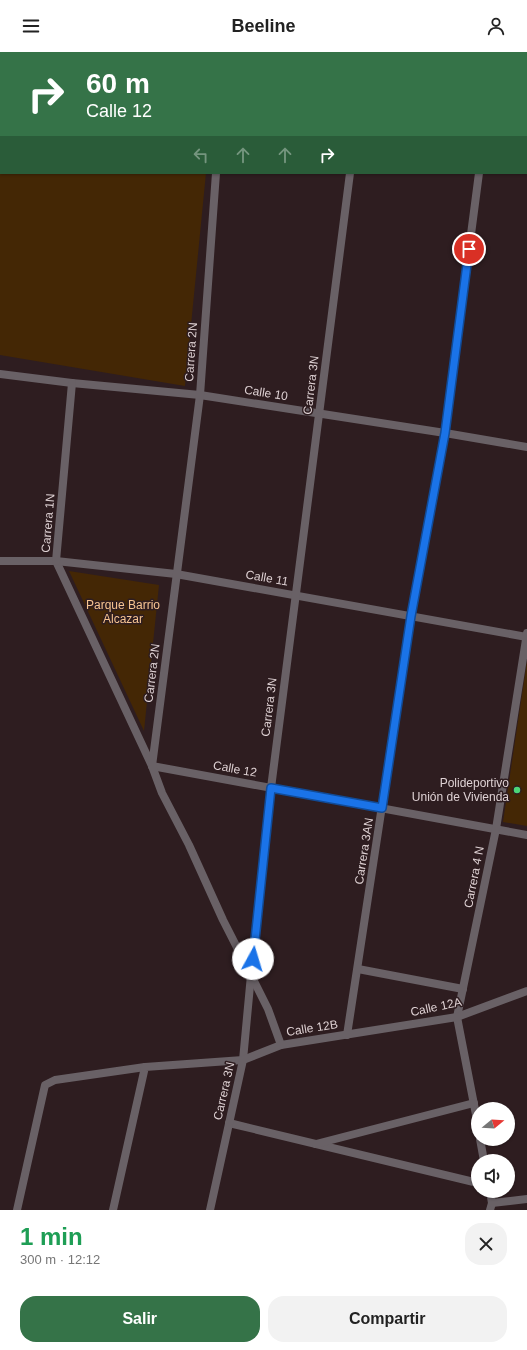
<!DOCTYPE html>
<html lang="es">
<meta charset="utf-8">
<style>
body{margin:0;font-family:Arial,sans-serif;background:#f2f2f2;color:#222;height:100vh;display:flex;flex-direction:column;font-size:15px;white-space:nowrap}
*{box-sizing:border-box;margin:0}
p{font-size:13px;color:#767676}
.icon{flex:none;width:22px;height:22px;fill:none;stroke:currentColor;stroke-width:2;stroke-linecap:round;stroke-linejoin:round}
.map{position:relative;height:1158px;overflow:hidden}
.sheet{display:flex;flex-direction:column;background:#fff;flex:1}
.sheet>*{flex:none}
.banner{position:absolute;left:0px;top:0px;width:527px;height:122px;box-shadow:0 1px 3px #0004;background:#357348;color:#fff;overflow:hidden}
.needle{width:26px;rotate:72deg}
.buttons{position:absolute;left:471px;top:1050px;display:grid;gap:8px}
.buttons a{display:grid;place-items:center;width:44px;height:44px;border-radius:50%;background:#fff;box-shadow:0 1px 3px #0004;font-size:20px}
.pin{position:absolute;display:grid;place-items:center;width:34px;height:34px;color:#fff;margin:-17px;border:2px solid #fff;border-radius:50%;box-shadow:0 1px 4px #0007}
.me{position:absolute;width:44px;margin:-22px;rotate:6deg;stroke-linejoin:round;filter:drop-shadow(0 0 3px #0008)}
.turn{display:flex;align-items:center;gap:14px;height:84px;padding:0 20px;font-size:18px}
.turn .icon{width:52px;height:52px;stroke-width:2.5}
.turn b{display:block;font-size:28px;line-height:34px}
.lanes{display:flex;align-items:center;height:38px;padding:0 20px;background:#0003;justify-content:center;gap:20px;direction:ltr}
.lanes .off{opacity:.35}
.round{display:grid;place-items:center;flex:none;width:42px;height:42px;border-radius:16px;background:#f2f2f2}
.overview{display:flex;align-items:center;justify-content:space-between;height:68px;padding:0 20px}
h1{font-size:24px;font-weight:600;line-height:30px;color:#1e9e55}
.cta{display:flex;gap:8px;margin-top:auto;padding:8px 20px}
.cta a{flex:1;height:46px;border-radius:16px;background:#357348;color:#fff;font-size:16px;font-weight:600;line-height:46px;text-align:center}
.cta a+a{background:#f2f2f2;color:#222}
header{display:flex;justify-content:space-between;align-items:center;height:52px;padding:0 20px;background:#fff;font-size:18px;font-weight:600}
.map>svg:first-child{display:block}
.green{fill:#442705}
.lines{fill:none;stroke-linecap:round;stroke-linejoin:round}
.pedestrian{stroke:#696166;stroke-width:8}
.minor{stroke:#696166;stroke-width:8}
.tertiary{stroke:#696166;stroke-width:8}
.route-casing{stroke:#114b97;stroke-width:10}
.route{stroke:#1a73e8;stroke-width:7}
.poi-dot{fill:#4cd677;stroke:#2e1d20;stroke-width:1.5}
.labels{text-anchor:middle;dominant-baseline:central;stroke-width:3;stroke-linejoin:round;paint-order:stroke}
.street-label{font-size:12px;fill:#dfd2d4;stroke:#2e1d20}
.park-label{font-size:12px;fill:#f7c491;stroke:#2e1d20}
.poi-label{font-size:12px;fill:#dfd2d4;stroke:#2e1d20;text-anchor:end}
</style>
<header><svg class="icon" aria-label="menu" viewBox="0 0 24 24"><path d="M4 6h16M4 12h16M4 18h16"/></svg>Beeline<svg class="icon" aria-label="person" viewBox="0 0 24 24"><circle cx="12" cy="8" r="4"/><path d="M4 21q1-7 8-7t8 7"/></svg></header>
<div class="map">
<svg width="527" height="1158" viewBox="0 0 527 1158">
<rect width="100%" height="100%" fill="#2e1d20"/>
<g class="green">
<polygon points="1,40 1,121 206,121 185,334 0,303 0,41"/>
<polygon points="69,519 159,533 144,679"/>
<polygon points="527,609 527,774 503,770"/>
</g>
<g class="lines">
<polyline class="pedestrian" points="56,509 152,714"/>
<g class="minor">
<polyline points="109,0 109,1"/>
<polyline points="425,1 425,0"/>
<polyline points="0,20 1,19"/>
<polyline points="0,322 72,331 200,343 445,381 527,395"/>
<polyline points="0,509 56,509 176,522 527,585"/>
<polyline points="56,509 72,331"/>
<polyline points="152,714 527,783"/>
<polyline points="358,917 463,937"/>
<polyline points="347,983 411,564 445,381 479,121"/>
<polyline points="281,993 268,957 251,923 271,736 350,121"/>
<polyline points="229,1071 478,1131"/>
<polyline points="478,1073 457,965 496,777 527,581"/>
<polyline points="480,1087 484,1109"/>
<polyline points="316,1092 474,1051"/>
<polyline points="490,1139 492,1151 490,1158"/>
<polyline points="492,1151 527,1147"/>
<polyline points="17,1158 45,1033 55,1028 145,1015"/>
<polyline points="113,1158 145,1015 243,1008 251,923 223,868 189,793 162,741 152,714 200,343 216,121"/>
<polyline points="210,1158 243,1008 281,993 457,965 527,939"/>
</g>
<g class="tertiary">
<polyline points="0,5 1,5"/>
<polyline points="526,87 527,87"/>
</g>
</g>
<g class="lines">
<defs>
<polyline id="route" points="253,907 271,736 382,756 411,564 445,381 469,197"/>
</defs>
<use href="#route" class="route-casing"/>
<use href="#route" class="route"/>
</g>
<circle class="poi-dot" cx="517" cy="738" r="4"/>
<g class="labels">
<g class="street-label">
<text transform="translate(191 300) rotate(-86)">Carrera 2N</text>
<text transform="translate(311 333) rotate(-83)">Carrera 3N</text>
<text transform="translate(266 341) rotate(9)">Calle 10</text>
<text transform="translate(48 471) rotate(-85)">Carrera 1N</text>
<text transform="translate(267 526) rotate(10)">Calle 11</text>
<text transform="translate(152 621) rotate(-83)">Carrera 2N</text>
<text transform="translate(269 655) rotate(-83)">Carrera 3N</text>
<text transform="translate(235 717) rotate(10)">Calle 12</text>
<text transform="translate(364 799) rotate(-81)">Carrera 3AN</text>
<text transform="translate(474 825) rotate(-79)">Carrera 4 N</text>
<text transform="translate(436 955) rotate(-12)">Calle 12A</text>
<text transform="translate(312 976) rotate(-9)">Calle 12B</text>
<text transform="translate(224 1039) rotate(-77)">Carrera 3N</text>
</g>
<g class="park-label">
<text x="123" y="553">Parque Barrio<tspan x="123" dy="14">Alcazar</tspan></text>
</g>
<g class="poi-label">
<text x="509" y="731">Polideportivo<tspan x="509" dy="14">Unión de Vivienda</tspan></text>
</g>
</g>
</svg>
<div class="buttons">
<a><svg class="needle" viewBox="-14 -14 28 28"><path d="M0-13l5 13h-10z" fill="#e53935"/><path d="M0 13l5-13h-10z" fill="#767676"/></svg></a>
<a><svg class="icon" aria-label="sound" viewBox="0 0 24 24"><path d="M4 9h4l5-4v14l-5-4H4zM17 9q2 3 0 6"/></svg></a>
</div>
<div class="pin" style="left:469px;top:197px;background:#d93025"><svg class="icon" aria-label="arrive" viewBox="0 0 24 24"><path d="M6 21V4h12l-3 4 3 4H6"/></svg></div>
<svg class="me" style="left:253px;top:907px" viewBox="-20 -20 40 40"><circle r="19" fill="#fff"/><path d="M0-13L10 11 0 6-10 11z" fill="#1a73e8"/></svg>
<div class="banner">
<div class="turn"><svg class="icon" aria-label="right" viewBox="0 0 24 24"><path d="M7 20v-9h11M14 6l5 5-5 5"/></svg><div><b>60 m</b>Calle 12</div></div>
<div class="lanes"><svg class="icon off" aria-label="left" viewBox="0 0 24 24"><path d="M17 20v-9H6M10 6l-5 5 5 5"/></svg><svg class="icon off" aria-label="ahead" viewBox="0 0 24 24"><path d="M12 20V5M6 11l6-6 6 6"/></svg><svg class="icon off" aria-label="ahead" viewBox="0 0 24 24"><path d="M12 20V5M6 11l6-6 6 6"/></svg><svg class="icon" aria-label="right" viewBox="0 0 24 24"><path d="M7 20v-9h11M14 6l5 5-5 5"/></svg></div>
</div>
</div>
<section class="sheet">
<div class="overview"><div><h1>1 min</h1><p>300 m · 12:12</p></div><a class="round"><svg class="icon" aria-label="close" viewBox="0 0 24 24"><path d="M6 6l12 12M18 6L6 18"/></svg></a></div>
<div class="cta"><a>Salir</a><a>Compartir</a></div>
</section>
